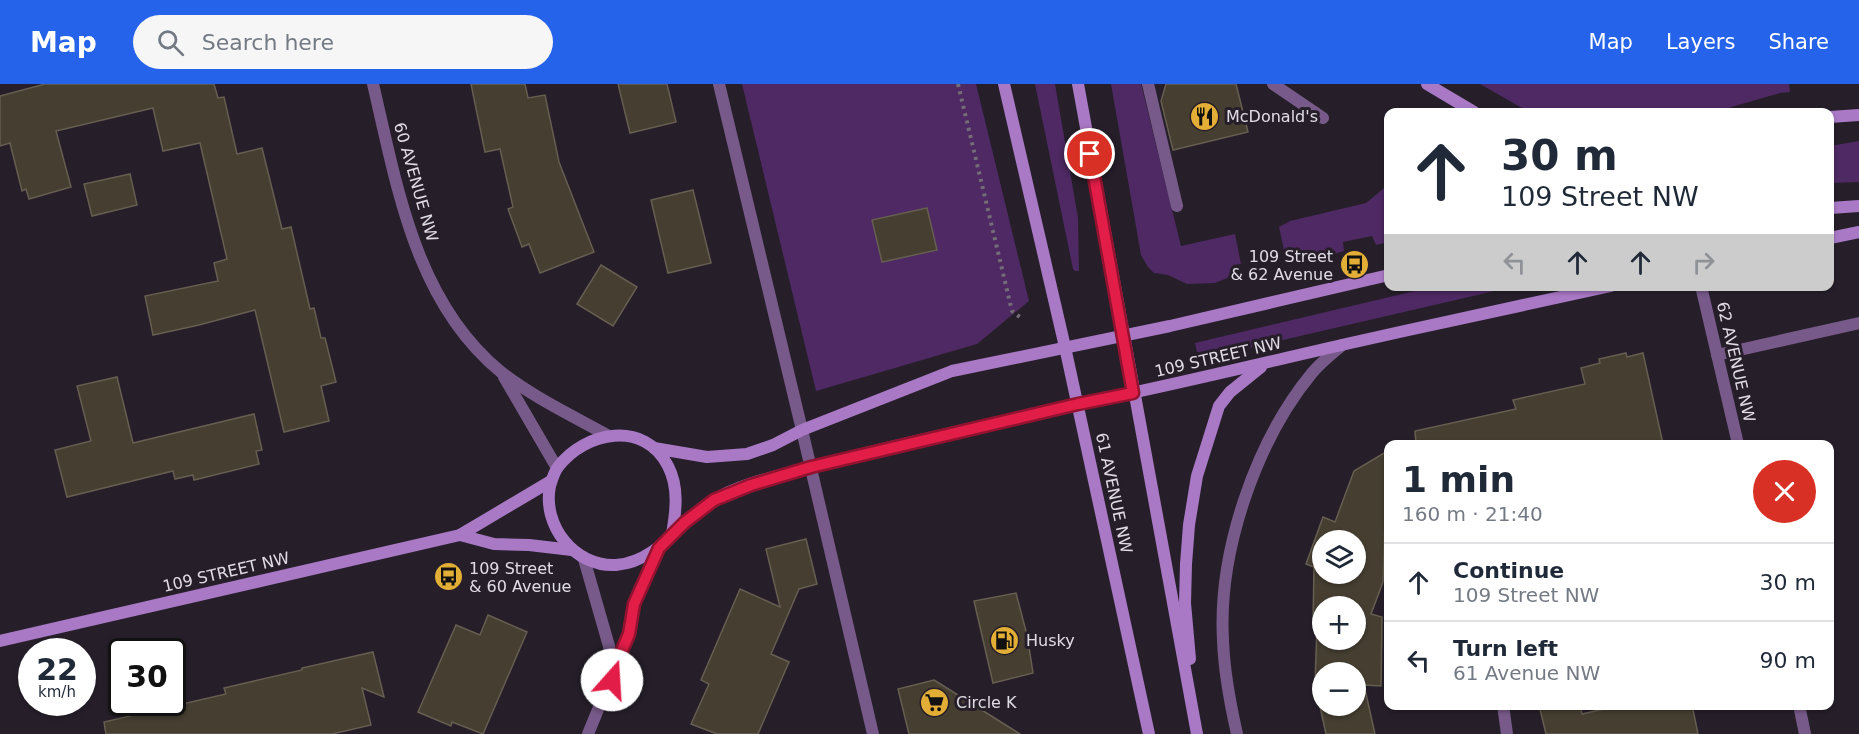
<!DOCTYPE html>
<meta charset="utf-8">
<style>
body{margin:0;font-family:"DejaVu Sans",sans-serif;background:#f6f6f7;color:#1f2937;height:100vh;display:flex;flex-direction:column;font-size:22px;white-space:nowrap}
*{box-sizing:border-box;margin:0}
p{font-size:20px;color:#747a83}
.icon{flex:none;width:33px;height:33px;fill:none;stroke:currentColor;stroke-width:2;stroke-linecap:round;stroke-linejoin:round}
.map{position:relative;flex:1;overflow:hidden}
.side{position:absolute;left:1384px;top:356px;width:450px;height:270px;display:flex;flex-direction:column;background:#fff;border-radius:12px;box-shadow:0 2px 4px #0004}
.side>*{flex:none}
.banner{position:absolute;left:1384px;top:24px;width:450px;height:183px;border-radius:12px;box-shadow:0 2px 4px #0004;background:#fff;color:#1f2937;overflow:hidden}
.buttons{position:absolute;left:1312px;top:446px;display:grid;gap:12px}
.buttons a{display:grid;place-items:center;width:54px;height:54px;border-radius:50%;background:#fff;box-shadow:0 2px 4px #0004;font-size:30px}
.speed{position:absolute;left:18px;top:554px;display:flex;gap:12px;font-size:30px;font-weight:700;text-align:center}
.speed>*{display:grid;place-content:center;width:78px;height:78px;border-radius:50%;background:#fff;box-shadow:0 2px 4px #0004;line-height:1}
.speed small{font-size:15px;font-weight:400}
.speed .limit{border:3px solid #111;border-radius:9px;background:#fff;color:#111}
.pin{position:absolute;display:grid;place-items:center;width:51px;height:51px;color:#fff;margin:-26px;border:3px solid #fff;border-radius:50%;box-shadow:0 2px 6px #0007}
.me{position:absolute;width:66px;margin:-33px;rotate:19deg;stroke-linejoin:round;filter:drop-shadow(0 0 4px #0008)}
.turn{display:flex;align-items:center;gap:21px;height:126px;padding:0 18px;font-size:27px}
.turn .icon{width:78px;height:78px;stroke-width:2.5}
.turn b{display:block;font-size:42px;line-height:51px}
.lanes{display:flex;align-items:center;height:57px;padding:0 18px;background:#0003;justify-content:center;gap:30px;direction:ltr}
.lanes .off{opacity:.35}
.round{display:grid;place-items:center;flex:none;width:63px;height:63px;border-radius:32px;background:#f6f6f7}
.overview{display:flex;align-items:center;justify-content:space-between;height:102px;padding:0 18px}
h1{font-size:36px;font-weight:800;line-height:45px}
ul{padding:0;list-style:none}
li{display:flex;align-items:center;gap:18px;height:78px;padding:0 18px;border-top:2px solid #e0e1e3}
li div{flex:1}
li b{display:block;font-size:22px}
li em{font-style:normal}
header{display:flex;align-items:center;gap:36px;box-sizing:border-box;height:84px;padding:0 30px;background:#2563eb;color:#fff}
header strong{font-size:28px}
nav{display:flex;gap:33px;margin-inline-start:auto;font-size:21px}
.search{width:420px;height:54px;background:#f6f6f7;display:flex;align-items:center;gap:15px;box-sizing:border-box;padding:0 21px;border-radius:33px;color:#747a83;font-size:22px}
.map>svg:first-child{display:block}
.green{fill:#4e2963}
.building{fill:#453e31;stroke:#665e50;stroke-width:1.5;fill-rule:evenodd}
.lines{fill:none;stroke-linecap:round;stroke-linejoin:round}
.path{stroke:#736d77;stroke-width:4;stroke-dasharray:3 4.5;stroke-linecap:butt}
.lane{stroke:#785a8a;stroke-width:12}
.street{stroke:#785a8a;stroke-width:12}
.secondary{stroke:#a979c6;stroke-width:12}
.route-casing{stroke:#92132f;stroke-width:15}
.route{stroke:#e11d48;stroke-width:10}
.labels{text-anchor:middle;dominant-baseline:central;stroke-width:6;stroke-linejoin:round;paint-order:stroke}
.poi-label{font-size:16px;fill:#e0dce4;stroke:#261f2a;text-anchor:start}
.street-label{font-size:16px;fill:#e0dce4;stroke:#261f2a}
</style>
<header>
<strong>Map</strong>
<div class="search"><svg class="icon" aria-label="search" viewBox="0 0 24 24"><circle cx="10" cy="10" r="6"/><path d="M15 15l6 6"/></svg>Search here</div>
<nav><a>Map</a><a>Layers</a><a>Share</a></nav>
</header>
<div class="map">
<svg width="1859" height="650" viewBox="0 0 1859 650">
<rect width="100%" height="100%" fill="#261f2a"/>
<g class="green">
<polygon points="742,0 976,0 1029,217 977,260 816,307"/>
<polygon points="1035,0 1055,0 1078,134 1079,187 1075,187 1073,185"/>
<polygon points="1111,0 1141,0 1181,162 1235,150 1241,180 1233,181 1232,189 1227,194 1215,199 1187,200 1168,191 1154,189 1148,183 1141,171"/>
<polygon points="1480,0 1789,0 1790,8 1780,9 1714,28 1529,28"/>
<polygon points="1859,57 1859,98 1830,99 1830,62"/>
<path d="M1389,100V158L1376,161L1372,152L1343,158L1344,167C1324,172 1313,181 1295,167L1287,169L1284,166L1279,143L1290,137L1366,119Z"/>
<polygon points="1436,202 1512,203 1227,269 1197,268 1195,259"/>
</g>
<g class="building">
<polygon points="45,0 214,0 218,14 224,13 237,70 262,64 282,145 291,143 310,225 314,224 321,254 325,254 336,298 321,302 329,337 284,348 255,226 199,241 153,251 145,212 218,197 214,179 227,175 200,59 163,67 153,24 56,47 71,103 29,115 26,105 22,107 10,59 0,62 0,12"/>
<polygon points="471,0 525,0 528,14 545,11 559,78 594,168 540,189 529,160 522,163 508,125 513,123 500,65 485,68"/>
<polygon points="618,0 667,0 676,38 630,49"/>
<polygon points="1166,0 1236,0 1248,48 1173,66 1161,17"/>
<polygon points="130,90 137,121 92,132 84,100"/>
<polygon points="693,106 711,179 668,189 651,116"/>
<polygon points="927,124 937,166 882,178 872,136"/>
<polygon points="601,181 637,203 613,242 577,220"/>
<polygon points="1626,269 1627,273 1643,269 1663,360 1416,360 1415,347 1516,325 1513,316 1585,300 1581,284 1600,279 1599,275"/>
<polygon points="117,293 133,359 254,330 262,366 256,367 259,380 194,396 193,391 175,395 173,387 67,413 55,366 91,357 77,302"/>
<path d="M1389,366V434L1385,435L1383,498L1371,530L1382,533L1381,602L1364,601L1375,650H1326L1315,600L1317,541H1313L1314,483L1306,480L1323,433L1335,438L1354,387ZM1323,456H1356V489H1323ZM1323,522H1356V555H1323ZM1323,588H1356V621H1323Z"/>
<polygon points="806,455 817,500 799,505 771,570 789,578 758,650 717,650 691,640 709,600 701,596 740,505 780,523 766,465"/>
<polygon points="1016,509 1027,551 1033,589 993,599 974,517"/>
<polygon points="488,531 527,548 483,650 452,638 451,642 418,628 456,541 480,551"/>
<polygon points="373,568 384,613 362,604 371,641 332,650 106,650 104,638 226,610 224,604 302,586 302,584"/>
<polygon points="934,596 1020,650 909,650 898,605"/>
<polygon points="1539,621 1580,621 1582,630 1621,621 1692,621 1698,650 1546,650"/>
</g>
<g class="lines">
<polyline class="path" points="958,0 1012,227 1021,234"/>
<g class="lane">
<polyline points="719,0 802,346 873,650"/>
<polyline points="1148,0 1177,122"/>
<polyline points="1273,0 1323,34"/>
<polyline points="1717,271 1859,239"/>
<polyline points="1503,621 1507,650"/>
<path d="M1237,650C1230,619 1224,587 1223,556C1218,467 1256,357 1312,289C1321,278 1332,270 1342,261"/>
</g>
<g class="street">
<path d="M373,0C397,102 415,218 501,288C533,313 571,331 607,351"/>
<polyline points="1701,202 1738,360"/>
<polyline points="504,293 557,384"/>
<polyline points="584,475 615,583"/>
<polyline points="1799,621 1805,650"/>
<polyline points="588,650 629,550 634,521 659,464"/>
</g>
<g class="secondary">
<polyline points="1004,0 1065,263 1149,650"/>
<polyline points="1078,0 1197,650"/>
<polyline points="1427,0 1474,28"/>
<polyline points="1830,33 1859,31"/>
<polyline points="1830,124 1859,122"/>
<polyline points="1830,154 1859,148"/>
<polyline points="654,364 707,373 747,370 773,361 802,346 952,287 1170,242 1389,191"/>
<path d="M672,450C676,427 679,403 668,382C645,336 585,347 558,383C554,388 552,396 550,402C542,441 574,483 616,481C657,478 680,438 712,417C741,399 779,392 811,383C918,355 1027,332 1136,308C1206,293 1276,276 1346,260C1434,240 1522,222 1611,202"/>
<polyline points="460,451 494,460 529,461 572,466"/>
<polyline points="0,557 460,451 551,397"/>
<polyline points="1190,575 1185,519 1186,480 1189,441 1197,392 1219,322 1230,308 1261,283"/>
</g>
</g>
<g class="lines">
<defs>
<polyline id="route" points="612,596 615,583 629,550 634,520 659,464 684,439 714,416 751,401 811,383 1078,320 1133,309 1090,70"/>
</defs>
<use href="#route" class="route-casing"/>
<use href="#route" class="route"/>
</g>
<defs>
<symbol id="restaurant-disc" viewBox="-11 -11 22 22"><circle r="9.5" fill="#e3ae35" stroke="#261f2a"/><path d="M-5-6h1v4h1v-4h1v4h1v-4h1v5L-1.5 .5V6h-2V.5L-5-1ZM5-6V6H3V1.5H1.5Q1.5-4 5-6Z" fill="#111"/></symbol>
<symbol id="bus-disc" viewBox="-11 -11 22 22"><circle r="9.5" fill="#e3ae35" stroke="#261f2a"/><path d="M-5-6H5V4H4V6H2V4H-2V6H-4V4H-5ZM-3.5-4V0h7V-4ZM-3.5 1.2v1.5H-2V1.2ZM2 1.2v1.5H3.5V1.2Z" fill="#111"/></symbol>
<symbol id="fuel-disc" viewBox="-11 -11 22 22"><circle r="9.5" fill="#e3ae35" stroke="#261f2a"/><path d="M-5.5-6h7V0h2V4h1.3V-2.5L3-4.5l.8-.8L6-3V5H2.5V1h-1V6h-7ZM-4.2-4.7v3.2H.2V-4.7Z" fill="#111"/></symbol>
<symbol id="supermarket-disc" viewBox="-11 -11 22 22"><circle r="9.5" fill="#e3ae35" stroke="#261f2a"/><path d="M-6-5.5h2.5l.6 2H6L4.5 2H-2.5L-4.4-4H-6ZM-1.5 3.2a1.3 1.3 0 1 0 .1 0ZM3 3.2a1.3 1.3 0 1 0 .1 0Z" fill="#111"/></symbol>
</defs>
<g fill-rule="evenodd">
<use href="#restaurant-disc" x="1188" y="16" width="33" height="33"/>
<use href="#bus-disc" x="1338" y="164" width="33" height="33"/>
<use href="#bus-disc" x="432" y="476" width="33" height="33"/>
<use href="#fuel-disc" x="988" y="540" width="33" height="33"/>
<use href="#supermarket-disc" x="918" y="602" width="33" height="33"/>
</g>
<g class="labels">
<g class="poi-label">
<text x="1226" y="32">McDonald's</text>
<text x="1333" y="172" text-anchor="end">109 Street<tspan x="1333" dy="18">&amp; 62 Avenue</tspan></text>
<text x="469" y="484">109 Street<tspan x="469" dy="18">&amp; 60 Avenue</tspan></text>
<text x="1026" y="556">Husky</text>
<text x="956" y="618">Circle K</text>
</g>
<g class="street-label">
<text transform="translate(416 98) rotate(74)">60 AVENUE NW</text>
<text transform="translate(1218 273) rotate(-13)">109 STREET NW</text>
<text transform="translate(1736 278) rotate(77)">62 AVENUE NW</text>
<text transform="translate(1114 409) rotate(78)">61 AVENUE NW</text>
<text transform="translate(226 488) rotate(-13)">109 STREET NW</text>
</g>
</g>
</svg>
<div class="buttons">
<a><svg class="icon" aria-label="layers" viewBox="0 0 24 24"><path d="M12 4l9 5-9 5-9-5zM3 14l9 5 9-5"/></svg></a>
<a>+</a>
<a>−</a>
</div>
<div class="speed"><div>22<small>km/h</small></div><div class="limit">30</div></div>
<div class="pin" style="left:1090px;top:70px;background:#d93025"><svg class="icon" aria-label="arrive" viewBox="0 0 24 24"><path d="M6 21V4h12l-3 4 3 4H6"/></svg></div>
<svg class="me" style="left:612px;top:596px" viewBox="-20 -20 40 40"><circle r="19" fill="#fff"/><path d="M0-13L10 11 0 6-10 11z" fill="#e11d48"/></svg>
<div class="banner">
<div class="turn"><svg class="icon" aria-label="ahead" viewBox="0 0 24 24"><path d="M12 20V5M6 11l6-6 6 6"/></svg><div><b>30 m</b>109 Street NW</div></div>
<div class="lanes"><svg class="icon off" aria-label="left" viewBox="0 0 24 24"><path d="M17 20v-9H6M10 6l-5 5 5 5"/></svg><svg class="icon" aria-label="ahead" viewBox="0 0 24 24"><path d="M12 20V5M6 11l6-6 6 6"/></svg><svg class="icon" aria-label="ahead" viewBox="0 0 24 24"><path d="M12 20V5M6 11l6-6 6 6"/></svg><svg class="icon off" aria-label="right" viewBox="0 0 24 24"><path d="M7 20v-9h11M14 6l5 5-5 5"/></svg></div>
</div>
<section class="side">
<div class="overview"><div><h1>1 min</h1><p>160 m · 21:40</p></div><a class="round" style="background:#d93025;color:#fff"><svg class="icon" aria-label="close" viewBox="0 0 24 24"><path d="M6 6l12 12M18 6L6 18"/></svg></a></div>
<ul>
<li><svg class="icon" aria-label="ahead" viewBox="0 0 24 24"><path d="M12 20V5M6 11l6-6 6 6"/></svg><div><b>Continue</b><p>109 Street NW</p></div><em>30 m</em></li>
<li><svg class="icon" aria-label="left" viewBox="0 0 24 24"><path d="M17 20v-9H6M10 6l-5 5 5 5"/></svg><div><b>Turn left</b><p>61 Avenue NW</p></div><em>90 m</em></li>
</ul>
</section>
</div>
